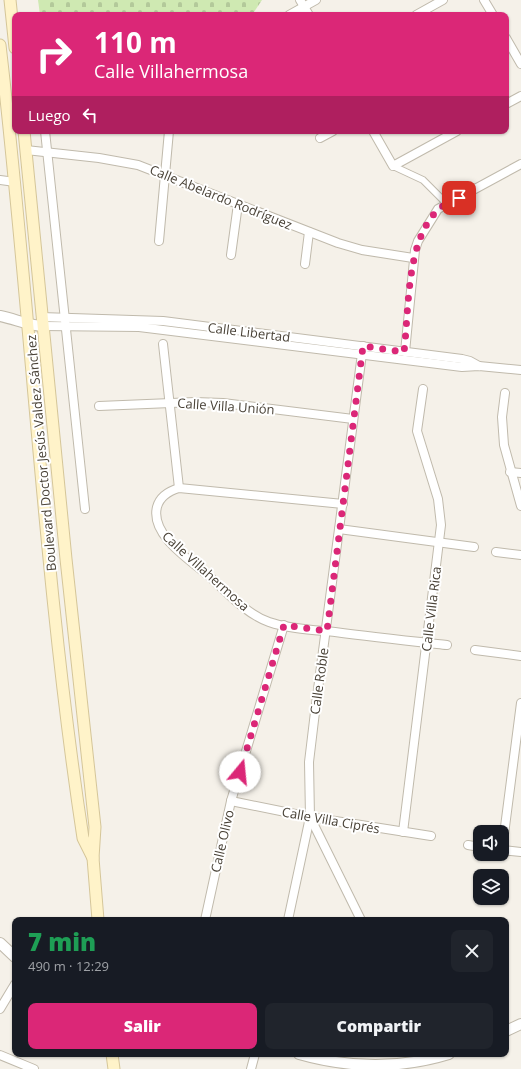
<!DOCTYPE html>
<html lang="es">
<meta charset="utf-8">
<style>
body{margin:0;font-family:"Open Sans",sans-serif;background:#20242c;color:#f1f3f6;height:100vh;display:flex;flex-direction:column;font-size:15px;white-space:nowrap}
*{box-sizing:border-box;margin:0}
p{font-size:13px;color:#9ea1a6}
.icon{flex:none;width:22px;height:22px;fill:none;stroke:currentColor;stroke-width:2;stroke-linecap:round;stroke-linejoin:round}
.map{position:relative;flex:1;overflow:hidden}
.side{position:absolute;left:12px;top:917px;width:497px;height:140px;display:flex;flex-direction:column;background:#171b24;border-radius:8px;box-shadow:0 1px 3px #0004}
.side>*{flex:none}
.banner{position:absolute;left:12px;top:12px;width:497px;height:122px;border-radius:8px;box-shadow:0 1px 3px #0004;background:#db2777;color:#fff;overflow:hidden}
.controls{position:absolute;left:473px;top:825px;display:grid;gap:8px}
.controls a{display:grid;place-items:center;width:36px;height:36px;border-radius:8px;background:#171b24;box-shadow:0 1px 3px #0004;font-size:20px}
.pin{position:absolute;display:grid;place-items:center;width:34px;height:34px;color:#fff;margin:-17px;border-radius:8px;box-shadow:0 2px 6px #0006}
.me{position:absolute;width:44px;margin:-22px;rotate:17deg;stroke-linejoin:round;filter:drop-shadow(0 0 3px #0008)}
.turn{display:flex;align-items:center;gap:14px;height:84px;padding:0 16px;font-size:18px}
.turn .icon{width:52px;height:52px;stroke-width:2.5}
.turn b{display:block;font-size:28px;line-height:34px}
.then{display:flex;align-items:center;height:38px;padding:0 16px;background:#0003;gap:8px;font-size:15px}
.round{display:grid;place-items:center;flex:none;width:42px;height:42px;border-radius:8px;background:#20242c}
.overview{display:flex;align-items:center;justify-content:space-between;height:68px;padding:0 16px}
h1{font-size:24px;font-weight:800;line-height:30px;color:#1e9e55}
.button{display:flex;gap:8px;margin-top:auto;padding:8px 16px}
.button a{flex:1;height:46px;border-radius:8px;background:#db2777;color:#fff;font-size:16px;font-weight:800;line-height:46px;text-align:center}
.button a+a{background:#20242c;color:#f1f3f6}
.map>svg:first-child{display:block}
.cemetery{fill:url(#cemetery-stones)}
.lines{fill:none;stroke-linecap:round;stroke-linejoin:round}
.pedestrian-casing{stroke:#c0baac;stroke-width:8}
.minor-casing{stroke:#c0baac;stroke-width:10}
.tertiary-casing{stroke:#c0baac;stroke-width:12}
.secondary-casing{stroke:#d5c699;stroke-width:13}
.pedestrian{stroke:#fff;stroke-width:6}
.minor{stroke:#fff;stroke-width:8}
.tertiary{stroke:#fff;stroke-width:10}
.secondary{stroke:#fff3c9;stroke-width:11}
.route{stroke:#db2777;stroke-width:7;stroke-dasharray:0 12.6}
.labels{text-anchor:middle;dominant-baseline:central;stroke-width:4;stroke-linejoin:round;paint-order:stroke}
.street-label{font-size:13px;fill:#494237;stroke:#fff}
</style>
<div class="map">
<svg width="521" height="1069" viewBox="0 0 521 1069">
<defs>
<pattern id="cemetery-stones" width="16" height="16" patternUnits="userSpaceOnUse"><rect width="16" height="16" fill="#cfe9b2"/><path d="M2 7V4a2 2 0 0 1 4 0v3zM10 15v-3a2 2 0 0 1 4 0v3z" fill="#b3c99a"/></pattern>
</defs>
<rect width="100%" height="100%" fill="#f5f1e9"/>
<polygon class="cemetery" points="38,0 262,0 252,15 40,15"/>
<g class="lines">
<defs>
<polyline id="pedestrian" points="393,166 423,180 447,204"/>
<g id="minor">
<polyline points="300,0 309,15"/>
<polyline points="484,0 493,15"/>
<polyline points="289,15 316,0"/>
<polyline points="416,15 443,0"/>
<polyline points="506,38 521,64"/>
<polyline points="506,104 521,96"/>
<polyline points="45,131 85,509"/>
<polyline points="373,131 393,166 457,131"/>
<polyline points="320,138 333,131"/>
<polyline points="26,150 99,158 138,165 338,243 362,250 413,258"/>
<polyline points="0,180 15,182"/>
<polyline points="159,241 169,131"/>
<polyline points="231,255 238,204"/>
<polyline points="305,264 309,232"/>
<polyline points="41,317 163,321 462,359 470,361 479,366"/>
<polyline points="42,326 139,327 462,367 479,366 521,370"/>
<polyline points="163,344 179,488"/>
<polyline points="405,352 415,250 418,241 438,209 521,164"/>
<polyline points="505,393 502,417 504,445 521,506"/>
<polyline points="99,406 195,402 223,403 353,419"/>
<polyline points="510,472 521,473"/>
<path d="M343,504L179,488C169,491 160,496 157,507C150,535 190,560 209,576C227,592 246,614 269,622C289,629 314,630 335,632C372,637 410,641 447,645"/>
<polyline points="339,529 474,547"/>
<polyline points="496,552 521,555"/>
<polyline points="475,650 521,656"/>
<polyline points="231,801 310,817 431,836"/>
<polyline points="310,817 361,920"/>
<polyline points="403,832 441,525 438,499 417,431 423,389"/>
<polyline points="468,845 480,847"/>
<polyline points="502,850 521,703"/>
<polyline points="502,850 521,852"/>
<polyline points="205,920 231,801 284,625"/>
<polyline points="288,920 310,817 309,762 315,712 363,346"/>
<polyline points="0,1009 15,984"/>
<polyline points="0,1055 34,1069"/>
<polyline points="251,1069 255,1054"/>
</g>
<g id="tertiary">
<path d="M0,316C15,319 27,325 42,326"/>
<polyline points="0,943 15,957"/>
<polyline points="506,1031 521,1024"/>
<path d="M299,1054C348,1068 400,1069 449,1054"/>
</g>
<g id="secondary">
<polyline points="10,0 15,48"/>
<path d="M0,45C31,309 43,576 83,838L93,858"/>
<polyline points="24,131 66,559 95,827 93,858 98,920"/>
<polyline points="112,1054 114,1069"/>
</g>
</defs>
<use href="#pedestrian" class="pedestrian-casing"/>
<use href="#minor" class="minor-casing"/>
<use href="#tertiary" class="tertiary-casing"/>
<use href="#secondary" class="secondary-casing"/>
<use href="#pedestrian" class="pedestrian"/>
<use href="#minor" class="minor"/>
<use href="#tertiary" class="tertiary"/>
<use href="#secondary" class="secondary"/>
</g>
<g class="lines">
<path class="route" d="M240,772L284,625L327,631L363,346L404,352C409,310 406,240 438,210C443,205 452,201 459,198"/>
</g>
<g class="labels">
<g class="street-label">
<text transform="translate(221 197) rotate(22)">Calle Abelardo Rodríguez</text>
<text transform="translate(249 332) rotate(7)">Calle Libertad</text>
<text transform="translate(226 406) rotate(4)">Calle Villa Unión</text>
<text transform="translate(41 453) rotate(-95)">Boulevard Doctor Jesús Valdez Sánchez</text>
<text transform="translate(206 571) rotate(42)">Calle Villahermosa</text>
<text transform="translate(431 609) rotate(-83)">Calle Villa Rica</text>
<text transform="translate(319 681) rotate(-82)">Calle Roble</text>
<text transform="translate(331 820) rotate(10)">Calle Villa Ciprés</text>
<text transform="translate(222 841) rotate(-77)">Calle Olivo</text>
</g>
</g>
</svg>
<div class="controls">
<a><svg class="icon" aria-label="sound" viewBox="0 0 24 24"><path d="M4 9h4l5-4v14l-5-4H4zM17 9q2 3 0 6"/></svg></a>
<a><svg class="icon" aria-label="layers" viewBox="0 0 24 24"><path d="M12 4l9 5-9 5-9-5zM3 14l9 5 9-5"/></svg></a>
</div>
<div class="pin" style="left:459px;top:198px;background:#d93025"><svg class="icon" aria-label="arrive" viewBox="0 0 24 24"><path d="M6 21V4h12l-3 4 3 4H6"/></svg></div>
<svg class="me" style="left:240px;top:772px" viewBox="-20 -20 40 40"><circle r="19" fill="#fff"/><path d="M0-13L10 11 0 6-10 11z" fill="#db2777"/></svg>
<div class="banner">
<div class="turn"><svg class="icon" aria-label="right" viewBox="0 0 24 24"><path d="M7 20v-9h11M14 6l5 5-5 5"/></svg><div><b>110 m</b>Calle Villahermosa</div></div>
<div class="then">Luego<svg class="icon" aria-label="left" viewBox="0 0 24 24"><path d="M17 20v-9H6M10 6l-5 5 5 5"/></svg></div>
</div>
<section class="side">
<div class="overview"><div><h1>7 min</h1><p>490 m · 12:29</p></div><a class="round"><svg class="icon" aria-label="close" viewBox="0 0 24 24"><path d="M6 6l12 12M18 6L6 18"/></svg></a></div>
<div class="button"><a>Salir</a><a>Compartir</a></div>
</section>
</div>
